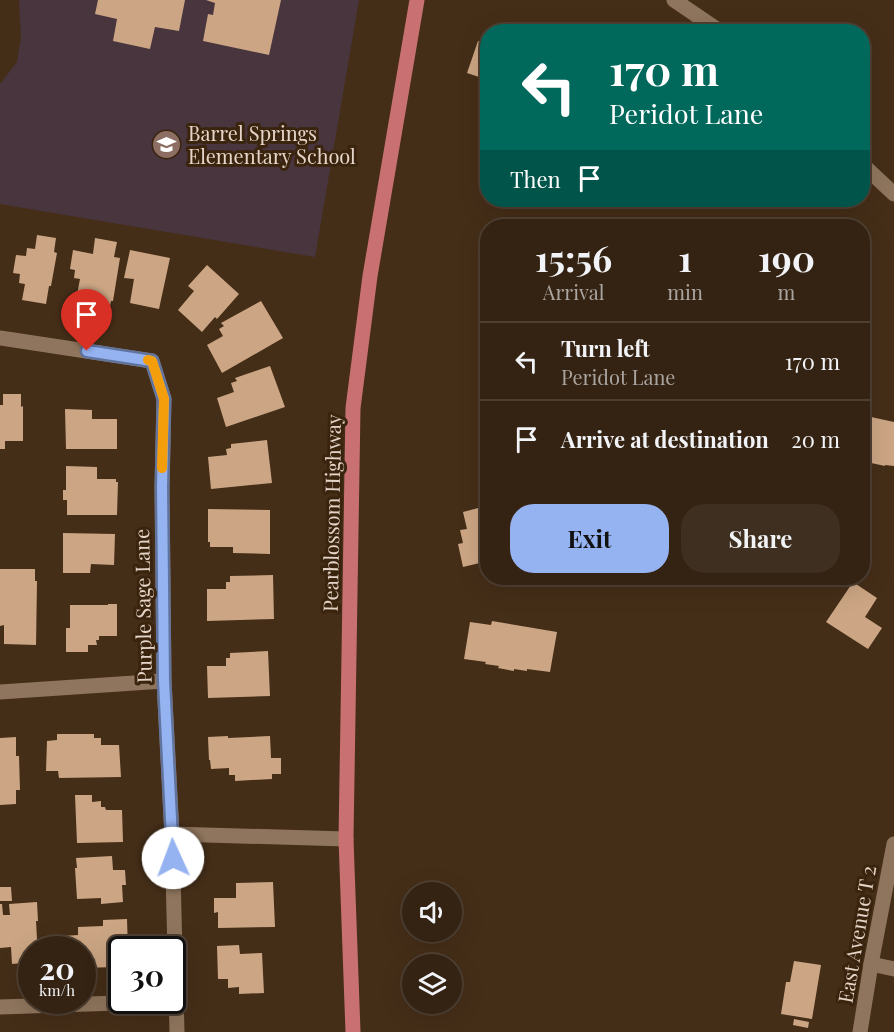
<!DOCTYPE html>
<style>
body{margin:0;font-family:"Playfair Display",serif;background:#3f2f20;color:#f1f3f6;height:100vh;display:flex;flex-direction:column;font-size:22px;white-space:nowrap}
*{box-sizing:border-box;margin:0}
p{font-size:20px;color:#a9a49f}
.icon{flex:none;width:33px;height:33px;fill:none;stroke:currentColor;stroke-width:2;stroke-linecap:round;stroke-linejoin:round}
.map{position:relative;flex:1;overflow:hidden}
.panel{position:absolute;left:480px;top:219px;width:390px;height:366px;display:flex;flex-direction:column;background:#342212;border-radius:24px;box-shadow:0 6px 24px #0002,0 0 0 2px #4e3f32}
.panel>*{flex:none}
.guide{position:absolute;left:480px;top:24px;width:390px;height:183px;border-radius:24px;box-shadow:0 6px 24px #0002,0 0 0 2px #4e3f32;background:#00695c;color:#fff;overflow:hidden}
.controls{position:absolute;left:402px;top:882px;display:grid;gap:12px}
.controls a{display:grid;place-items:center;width:60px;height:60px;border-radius:50%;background:#342212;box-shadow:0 6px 24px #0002,0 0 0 2px #4e3f32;font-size:30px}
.speed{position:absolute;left:18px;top:936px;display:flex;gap:12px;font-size:30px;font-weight:700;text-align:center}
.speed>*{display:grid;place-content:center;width:78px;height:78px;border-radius:50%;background:#342212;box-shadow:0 6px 24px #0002,0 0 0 2px #4e3f32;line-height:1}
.speed small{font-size:15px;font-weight:400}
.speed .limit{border:3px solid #111;border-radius:9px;background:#fff;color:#111}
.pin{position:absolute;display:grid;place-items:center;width:51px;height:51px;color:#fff;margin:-62px -26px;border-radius:50% 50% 50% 0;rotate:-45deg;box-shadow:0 0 6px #0007}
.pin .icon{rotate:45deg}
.me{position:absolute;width:66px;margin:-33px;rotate:358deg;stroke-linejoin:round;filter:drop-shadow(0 0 4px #0008)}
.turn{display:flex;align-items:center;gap:21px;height:126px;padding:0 30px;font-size:27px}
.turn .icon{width:78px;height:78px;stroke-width:2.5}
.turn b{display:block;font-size:42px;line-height:51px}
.then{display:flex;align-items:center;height:57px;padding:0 30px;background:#0003;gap:12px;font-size:22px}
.eta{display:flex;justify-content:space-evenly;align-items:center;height:102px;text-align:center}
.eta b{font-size:36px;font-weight:700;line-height:42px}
.primary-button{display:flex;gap:12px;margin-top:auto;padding:12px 30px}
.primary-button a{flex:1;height:69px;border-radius:24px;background:#95b2f1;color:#111;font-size:24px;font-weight:700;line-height:69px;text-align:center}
.primary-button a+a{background:#3f2f20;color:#f1f3f6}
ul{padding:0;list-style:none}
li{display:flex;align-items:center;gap:18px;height:78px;padding:0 30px;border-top:2px solid #4e3f32}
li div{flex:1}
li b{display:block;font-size:22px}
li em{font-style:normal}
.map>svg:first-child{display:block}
.education{fill:#48353d}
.building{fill:#cca684}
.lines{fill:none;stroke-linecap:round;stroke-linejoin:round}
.street{stroke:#8f755d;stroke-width:15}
.primary{stroke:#c97172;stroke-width:15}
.route-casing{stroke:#61749d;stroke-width:15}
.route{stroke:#95b2f1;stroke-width:10}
.slow{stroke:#f59e0b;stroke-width:10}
.labels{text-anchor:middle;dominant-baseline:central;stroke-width:6;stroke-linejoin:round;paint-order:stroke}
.poi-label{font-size:20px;fill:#e4d5c8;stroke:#3a240e;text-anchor:start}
.street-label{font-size:20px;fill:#e4d5c8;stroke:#3a240e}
</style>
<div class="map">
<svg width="894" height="1032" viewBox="0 0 894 1032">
<rect width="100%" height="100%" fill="#452e18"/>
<polygon class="education" points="19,0 359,0 315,257 0,204 0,84 17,62 21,38"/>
<g class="building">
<polygon points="98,0 185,0 179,31 155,27 150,49 113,41 117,19 95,14"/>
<polygon points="206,0 281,0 269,55 203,41 208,14 213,15 215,3"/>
<polygon points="478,41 488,45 488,80 467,73"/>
<polygon points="37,235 56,238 54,252 57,253 51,286 49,286 46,304 22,300 25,284 19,283 20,274 13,273 16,255 26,256 27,248 35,249"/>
<polygon points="95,238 117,242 114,257 120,258 113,301 111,301 110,306 76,300 80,279 74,278 75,270 70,269 73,250 93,254"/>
<polygon points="130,250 170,258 159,309 130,303 134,279 124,278"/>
<polygon points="207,265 239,294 217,319 215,317 202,332 178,310 194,291 188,286"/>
<polygon points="261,301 283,338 222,373 207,345 223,336 219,329 224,326 221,323"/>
<polygon points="270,366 285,407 226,427 217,398 234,392 231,383 237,381 235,378"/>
<polygon points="3,394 21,394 21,407 23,406 23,441 5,441 5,449 0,449 0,405 3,405"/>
<polygon points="65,409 92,410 92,419 117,419 117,449 66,449"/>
<polygon points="862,415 894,422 894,466 885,465 885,466 862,461"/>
<polygon points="267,440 272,483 211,489 208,457 227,455 226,449 231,448 231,444"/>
<polygon points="66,466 97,467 97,479 116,479 116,482 118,482 117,515 67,515 67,500 63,500 63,490 66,490"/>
<polygon points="482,507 483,513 488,512 488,561 463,567 458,544 463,543 460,530 467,529 463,512"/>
<polygon points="208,509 270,510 270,554 233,553 233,547 210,547 210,542 208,542"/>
<polygon points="63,533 115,534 114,565 91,564 90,573 63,573"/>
<polygon points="0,569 35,569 35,581 37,581 36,645 4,644 4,625 0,626"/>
<polygon points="273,575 274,619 207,621 207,589 226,589 226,582 230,582 230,576"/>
<polygon points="853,582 877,598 865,617 882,628 868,649 826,622"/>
<polygon points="108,604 117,604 117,636 99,636 99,640 96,640 97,645 88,645 88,652 66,652 66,628 70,628 70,605 108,605"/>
<polygon points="492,621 557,632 550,672 527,669 527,671 514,669 514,671 498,668 499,666 485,664 486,662 464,659 470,622 491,625"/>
<polygon points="268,651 270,696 208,698 207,666 226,666 226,658 230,658 230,653"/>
<polygon points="57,734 94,734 94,738 101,738 101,745 119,745 121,777 59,778 58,771 46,771 47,741 57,740"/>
<polygon points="228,736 228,738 270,736 271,758 281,758 281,774 272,774 272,779 235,781 235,775 229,775 229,768 211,769 210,760 209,760 208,737"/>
<polygon points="16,737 16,756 19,756 20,790 16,790 16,804 0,805 0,738"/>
<polygon points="75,795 92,795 92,802 101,801 101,807 105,807 106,810 122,810 123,842 77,843"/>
<polygon points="112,856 113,870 125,870 126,885 122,885 123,902 101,904 101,898 77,899 75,868 77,868 76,858"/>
<polygon points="273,882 275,927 218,928 218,912 214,913 214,898 236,898 236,883"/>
<polygon points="0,887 11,887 12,901 0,901"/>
<polygon points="37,902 38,921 36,921 37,939 42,939 43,950 32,950 32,962 12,964 11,947 0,948 0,904 2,904 3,915 10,915 9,904"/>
<polygon points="127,919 128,950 122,950 122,954 116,954 117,967 82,968 82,950 63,950 63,936 78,935 78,927 103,926 103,920"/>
<polygon points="239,945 240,954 262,953 264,993 239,994 239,987 228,988 228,979 218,979 217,946"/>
<polygon points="794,961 821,965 812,1019 781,1014 786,982 790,982"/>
<polygon points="794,1019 809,1022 808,1028 793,1025"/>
</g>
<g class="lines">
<g class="street">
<polyline points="674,0 721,32"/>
<polyline points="862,164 894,194"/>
<polyline points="0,338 152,361 164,399 162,487 164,681 172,834 177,1032"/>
<polyline points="0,692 164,681"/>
<polyline points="172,834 346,839"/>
<polyline points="871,964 894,969"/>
<polyline points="0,1007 177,1001"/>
<polyline points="860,1032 871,964 894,844"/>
</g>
<polyline class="primary" points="353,1032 346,839 353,408 370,276 417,0"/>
</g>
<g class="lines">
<defs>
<polyline id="route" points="87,351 152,361 164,399 162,487 164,681 173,858"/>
</defs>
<use href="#route" class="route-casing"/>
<use href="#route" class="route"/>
<polyline class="slow" points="148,360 152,361 164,399 162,468"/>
</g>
<defs>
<symbol id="school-disc" viewBox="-11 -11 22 22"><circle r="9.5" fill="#8d6e63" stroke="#3a240e"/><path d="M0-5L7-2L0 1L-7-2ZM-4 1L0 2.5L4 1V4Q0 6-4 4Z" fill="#fff"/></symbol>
</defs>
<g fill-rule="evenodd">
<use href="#school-disc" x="150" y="128" width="33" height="33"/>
</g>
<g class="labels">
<g class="poi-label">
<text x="188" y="132">Barrel Springs<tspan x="188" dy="23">Elementary School</tspan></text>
</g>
<g class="street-label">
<text transform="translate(331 513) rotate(-89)">Pearblossom Highway</text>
<text transform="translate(142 606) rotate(-91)">Purple Sage Lane</text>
<text transform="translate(856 934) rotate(-80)">East Avenue T 2</text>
</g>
</g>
</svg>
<div class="controls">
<a><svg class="icon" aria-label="sound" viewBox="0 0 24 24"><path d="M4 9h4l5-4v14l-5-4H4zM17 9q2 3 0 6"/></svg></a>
<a><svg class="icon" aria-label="layers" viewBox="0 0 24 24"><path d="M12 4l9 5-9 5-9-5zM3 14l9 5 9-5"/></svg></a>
</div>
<div class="speed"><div>20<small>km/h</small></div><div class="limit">30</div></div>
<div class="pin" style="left:87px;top:351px;background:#d93025"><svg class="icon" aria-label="arrive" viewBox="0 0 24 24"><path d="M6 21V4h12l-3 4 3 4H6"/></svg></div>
<svg class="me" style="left:173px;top:858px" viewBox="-20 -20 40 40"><circle r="19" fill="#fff"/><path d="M0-13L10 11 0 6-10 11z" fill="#95b2f1"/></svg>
<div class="guide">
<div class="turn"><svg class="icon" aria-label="left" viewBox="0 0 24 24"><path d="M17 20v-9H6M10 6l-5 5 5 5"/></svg><div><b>170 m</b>Peridot Lane</div></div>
<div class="then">Then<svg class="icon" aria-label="arrive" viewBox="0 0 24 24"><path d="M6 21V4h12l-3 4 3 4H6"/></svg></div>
</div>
<section class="panel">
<div class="eta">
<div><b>15:56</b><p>Arrival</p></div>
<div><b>1</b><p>min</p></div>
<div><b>190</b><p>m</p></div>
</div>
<ul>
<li><svg class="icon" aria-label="left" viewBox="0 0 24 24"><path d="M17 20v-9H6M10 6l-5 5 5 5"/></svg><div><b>Turn left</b><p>Peridot Lane</p></div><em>170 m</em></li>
<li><svg class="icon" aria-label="arrive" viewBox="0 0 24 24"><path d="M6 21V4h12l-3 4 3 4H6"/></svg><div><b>Arrive at destination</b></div><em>20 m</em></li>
</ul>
<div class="primary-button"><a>Exit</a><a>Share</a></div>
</section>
</div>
